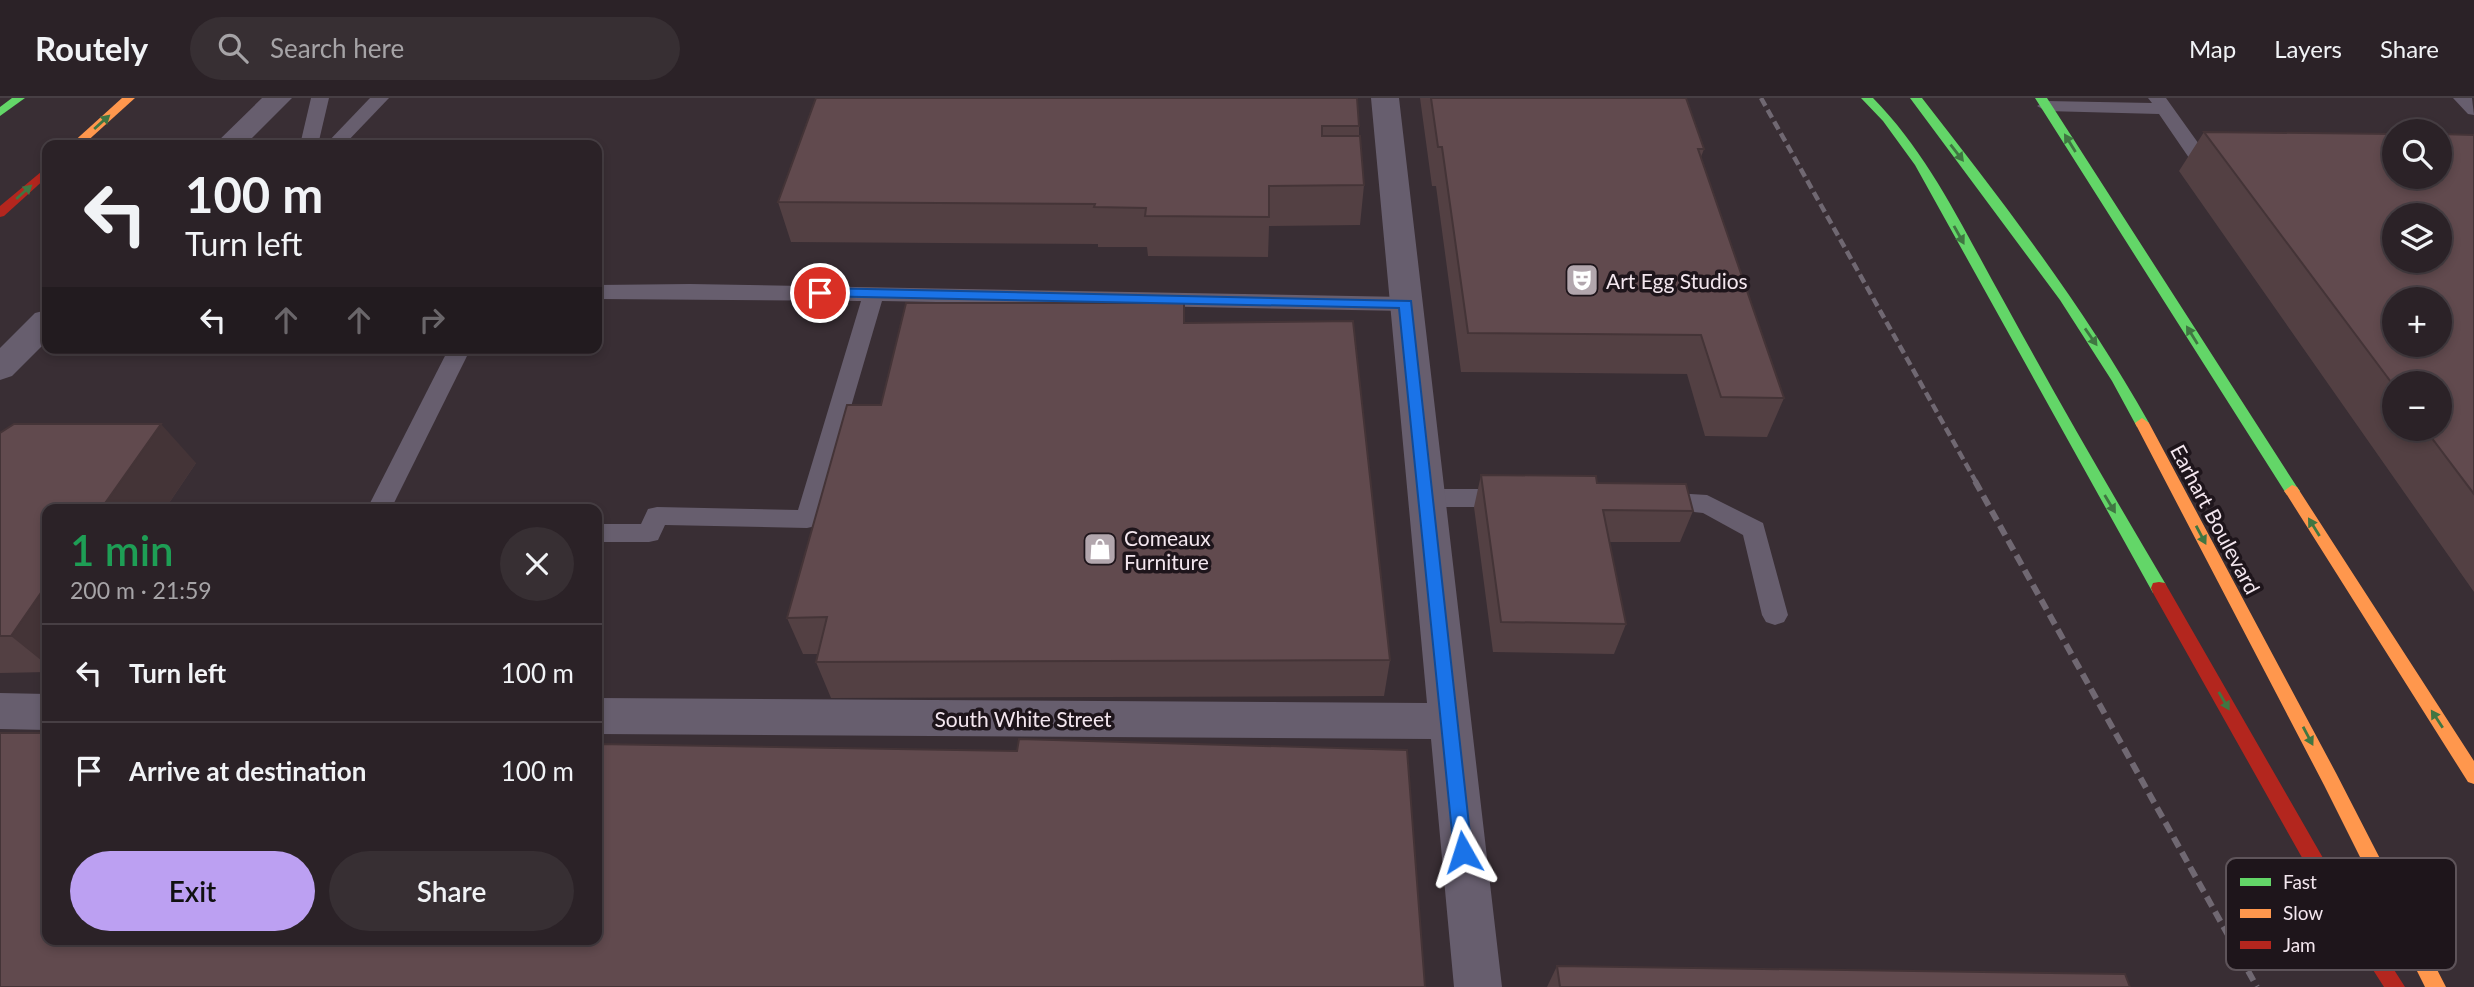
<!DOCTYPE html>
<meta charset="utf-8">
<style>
body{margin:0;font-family:Lato,sans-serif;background:#372f33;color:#f1f3f6;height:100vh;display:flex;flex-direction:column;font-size:26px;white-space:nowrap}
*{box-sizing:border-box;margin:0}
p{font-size:23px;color:#a6a4a7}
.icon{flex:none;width:38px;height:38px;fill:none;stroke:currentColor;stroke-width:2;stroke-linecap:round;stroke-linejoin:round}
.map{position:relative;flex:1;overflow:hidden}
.details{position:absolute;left:42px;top:406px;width:560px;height:441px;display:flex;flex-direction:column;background:#2b2227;border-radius:14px;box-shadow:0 4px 10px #0003,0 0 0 2px #473f44}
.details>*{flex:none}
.hud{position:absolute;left:42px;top:42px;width:560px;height:214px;border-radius:14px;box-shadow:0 4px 10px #0003,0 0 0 2px #473f44;background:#2b2227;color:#f1f3f6;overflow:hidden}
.fabs{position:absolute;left:2382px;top:21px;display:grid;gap:14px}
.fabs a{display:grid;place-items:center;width:70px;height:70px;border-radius:50%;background:#2b2227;box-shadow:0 4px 10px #0003,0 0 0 2px #473f44;font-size:35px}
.pin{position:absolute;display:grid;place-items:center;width:60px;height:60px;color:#fff;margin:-30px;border:4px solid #fff;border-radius:50%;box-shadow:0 2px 7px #0007}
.me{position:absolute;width:77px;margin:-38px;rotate:354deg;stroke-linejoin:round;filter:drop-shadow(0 0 5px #0008)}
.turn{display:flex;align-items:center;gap:24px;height:147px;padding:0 28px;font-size:32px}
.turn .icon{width:91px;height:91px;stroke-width:2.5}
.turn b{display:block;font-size:49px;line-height:60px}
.lanes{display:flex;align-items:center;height:66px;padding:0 28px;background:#0003;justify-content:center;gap:35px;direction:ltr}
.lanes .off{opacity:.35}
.round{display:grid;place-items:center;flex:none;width:74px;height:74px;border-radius:37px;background:#372f33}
.head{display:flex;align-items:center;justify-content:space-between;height:119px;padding:0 28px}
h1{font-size:42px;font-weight:600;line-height:52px;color:#1e9e55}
.cta{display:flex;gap:14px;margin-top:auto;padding:14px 28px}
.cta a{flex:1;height:80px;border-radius:42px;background:#bca0f2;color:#111;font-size:28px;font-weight:600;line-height:80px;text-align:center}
.cta a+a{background:#372f33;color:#f1f3f6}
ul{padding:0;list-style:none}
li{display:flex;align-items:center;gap:21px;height:98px;padding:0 28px;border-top:2px solid #473f44}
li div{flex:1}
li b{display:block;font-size:26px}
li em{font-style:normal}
header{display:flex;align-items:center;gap:42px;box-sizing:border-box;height:98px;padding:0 35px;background:#2b2227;border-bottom:2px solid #473f44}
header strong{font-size:33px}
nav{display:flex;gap:38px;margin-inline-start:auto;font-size:24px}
.search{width:490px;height:63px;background:#372f33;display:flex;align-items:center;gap:18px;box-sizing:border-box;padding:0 24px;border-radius:38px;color:#a6a4a7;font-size:26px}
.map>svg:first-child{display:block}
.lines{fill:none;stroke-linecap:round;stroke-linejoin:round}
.lane{fill:#675e6e;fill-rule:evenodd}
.street{fill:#675e6e;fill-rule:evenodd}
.fast{fill:#63d668;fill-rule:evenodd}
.slow{fill:#ff974d;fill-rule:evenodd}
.jam{fill:#b3261e;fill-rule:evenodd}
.rail-far1{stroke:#706872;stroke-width:4.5;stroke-dasharray:9 4.5;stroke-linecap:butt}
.rail{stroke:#706872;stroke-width:6;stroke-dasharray:11 6;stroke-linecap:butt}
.wall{fill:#534043;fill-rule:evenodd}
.shaded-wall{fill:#443437}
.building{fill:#614a4e;stroke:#443437;stroke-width:2;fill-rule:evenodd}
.oneway{fill:#407642}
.route{fill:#1a73e8;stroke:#114b97;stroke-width:2}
.labels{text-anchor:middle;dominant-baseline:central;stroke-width:7;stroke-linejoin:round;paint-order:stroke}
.poi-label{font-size:21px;fill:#f3e6ee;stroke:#1e151b;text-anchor:start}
.street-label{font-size:21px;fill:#f3e6ee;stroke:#1e151b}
.key{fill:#1e151b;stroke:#5e545a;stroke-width:2}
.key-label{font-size:19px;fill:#f3e6ee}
</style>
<header>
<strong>Routely</strong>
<div class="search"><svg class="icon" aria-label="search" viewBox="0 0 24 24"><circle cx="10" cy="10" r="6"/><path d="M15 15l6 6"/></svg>Search here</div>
<nav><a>Map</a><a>Layers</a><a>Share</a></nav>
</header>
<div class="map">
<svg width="2474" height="889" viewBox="0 0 2474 889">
<rect width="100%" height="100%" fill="#392e34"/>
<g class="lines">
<g class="lane">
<polygon points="311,0 329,0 318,47 300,47"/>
<polygon points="370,0 389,0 344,47 325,47"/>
<polygon points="2148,0 2166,0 2211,63 2222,65 2224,69 2222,73 2198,73 2159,16 2046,13 2037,8 2046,3 2152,5"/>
<polygon points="2453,0 2472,0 2474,17 2468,16"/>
<polygon points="690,186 1406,199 1413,201 1416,206 1413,211 1406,213 882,203 816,428 807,430 665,427 658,442 649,444 597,444 597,426 641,426 648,411 657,409 798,412 861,203 597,201 597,187"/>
<polygon points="449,250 471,250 391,411 367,411"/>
<polygon points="1426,391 1509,391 1517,394 1521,400 1517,406 1509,409 1426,409 1418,406 1414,400 1418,394"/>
<polygon points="1657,394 1707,397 1763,425 1788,517 1784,524 1775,527 1766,524 1762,517 1743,437 1703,415 1649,409 1645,403 1649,397"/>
</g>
<g class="street">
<polygon points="262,0 292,0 245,47 214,47"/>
<polygon points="1371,0 1399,0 1502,889 1454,889 1431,641 597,636 597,600 1427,605"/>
<polygon points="47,212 47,243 12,278 0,282 0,250 35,215"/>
<polygon points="0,595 47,596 47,632 0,631"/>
</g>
<g class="fast">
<polygon points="12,0 25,0 0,18 0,9"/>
<path d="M1861,0H1873C1932,60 1966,137 2007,209C2058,302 2111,394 2165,485L2167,490L2165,495H2153L1915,67L1883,23Z"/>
<path d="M1910,0H1922C2004,105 2084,209 2149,325L2147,329H2137L2112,283L2060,202Z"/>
<polygon points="2035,0 2047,0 2297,389 2300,393 2297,397 2287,397"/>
</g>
<g class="slow">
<polygon points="122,0 135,0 83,47 70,47"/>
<polygon points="2142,320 2149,325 2336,675 2446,889 2425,889 2324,687 2135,325"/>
<polygon points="2292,387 2297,389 2474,663 2474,686 2468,684 2287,397 2284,393"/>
</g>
<g class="jam">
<polygon points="47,69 47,79 4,118 0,119 0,108"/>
<polygon points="2159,484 2165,485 2323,760 2405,889 2384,889 2309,772 2153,495 2151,490 2153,485"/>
</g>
<polyline class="rail-far1" points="1761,0 1976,384"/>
<polyline class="rail" points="1975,383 2257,889"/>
</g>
<g class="wall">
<polygon points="816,0 1359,28 1359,38 1364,87 1360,127 1269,128 1268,159 1148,158 1147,149 1098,149 1098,146 791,144 778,104"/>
<polygon points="1420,0 1686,0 1704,51 1701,59 1784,300 1767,339 1705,338 1687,276 1461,274 1436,88 1432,88"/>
<path d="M2204,34L2474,37V494L2179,73ZM2394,285L2440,331H2394Z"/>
<polygon points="1185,225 1390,562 1384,598 831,600 816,564 818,556 803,556 787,520 881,307"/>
<polygon points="0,335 196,365 165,411 47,411 47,574 0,575"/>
<polygon points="1481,377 1597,385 1693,413 1680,444 1609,444 1626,526 1614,556 1493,554 1474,409"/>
<polygon points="1557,868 2130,889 1547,889"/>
</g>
<g class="shaded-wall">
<polygon points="161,326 196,365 165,411 113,411 106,404"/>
<polygon points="47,486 47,567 11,538"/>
</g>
<g class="building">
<polygon points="816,0 1357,0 1359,28 1322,28 1322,38 1360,38 1364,87 1269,88 1269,119 1145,118 1146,110 1094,109 1095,106 778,104"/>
<polygon points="1431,0 1686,0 1704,51 1698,51 1784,300 1721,299 1701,237 1468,235 1442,49 1438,49"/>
<path d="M2204,34L2394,36V79H2440V36L2474,37V396L2425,331H2440V285H2394V288ZM2394,117H2440V163H2394ZM2394,201H2440V247H2394Z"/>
<polygon points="906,205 1184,205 1184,225 1353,223 1390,562 816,564 827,519 787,520 847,307 881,307"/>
<polygon points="14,326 161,326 106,404 128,403 123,411 47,411 47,486 11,538 0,538 0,335"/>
<polygon points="1481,377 1596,378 1597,385 1686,386 1693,413 1603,412 1626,526 1501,524"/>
<polygon points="0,635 47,635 47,842 597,842 597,646 1017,653 1019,641 1407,652 1425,889 0,889"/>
<polygon points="1557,868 2125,876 2130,889 1560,889"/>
</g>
<defs><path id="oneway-solid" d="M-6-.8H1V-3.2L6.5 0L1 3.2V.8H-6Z" transform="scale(1.75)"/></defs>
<g class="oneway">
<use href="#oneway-solid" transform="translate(102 24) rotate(-42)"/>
<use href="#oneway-solid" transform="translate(2070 45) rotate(-122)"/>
<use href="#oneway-solid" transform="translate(1957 55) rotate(52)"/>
<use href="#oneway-solid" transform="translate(24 94) rotate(-42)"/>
<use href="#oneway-solid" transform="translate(1959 137) rotate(61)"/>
<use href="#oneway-solid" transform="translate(2192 237) rotate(-122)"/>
<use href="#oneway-solid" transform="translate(2091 239) rotate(55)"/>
<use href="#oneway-solid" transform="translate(2110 406) rotate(59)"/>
<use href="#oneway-solid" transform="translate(2314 429) rotate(-122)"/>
<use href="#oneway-solid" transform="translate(2201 437) rotate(62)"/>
<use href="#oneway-solid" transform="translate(2224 603) rotate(60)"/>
<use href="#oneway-solid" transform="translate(2437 621) rotate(-123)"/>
<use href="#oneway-solid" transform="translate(2308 638) rotate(62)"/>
</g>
<polygon class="route" points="820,190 1411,203 1472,754 1470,760 1463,763 1456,760 1454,754 1399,210 815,198 815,192"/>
<defs>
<symbol id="theatre-square" viewBox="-11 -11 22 22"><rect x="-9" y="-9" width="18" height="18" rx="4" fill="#b2a6ad" stroke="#1e151b"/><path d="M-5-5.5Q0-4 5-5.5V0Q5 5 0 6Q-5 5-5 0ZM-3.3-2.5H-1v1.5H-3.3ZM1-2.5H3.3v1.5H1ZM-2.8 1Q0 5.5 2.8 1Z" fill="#fff"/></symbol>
<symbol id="shop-square" viewBox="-11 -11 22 22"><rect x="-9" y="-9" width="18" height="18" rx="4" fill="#b2a6ad" stroke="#1e151b"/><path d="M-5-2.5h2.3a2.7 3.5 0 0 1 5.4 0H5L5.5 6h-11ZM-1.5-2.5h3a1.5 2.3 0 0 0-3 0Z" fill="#fff"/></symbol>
</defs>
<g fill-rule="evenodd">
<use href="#theatre-square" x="1563" y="163" width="38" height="38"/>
<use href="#shop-square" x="1081" y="432" width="38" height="38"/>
</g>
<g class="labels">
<g class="poi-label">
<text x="1606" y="182">Art Egg Studios</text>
<text x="1124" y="439">Comeaux<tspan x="1124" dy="24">Furniture</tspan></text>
</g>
<g class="street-label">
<text transform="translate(2216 421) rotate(62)">Earhart Boulevard</text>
<text x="1023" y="620">South White Street</text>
</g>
</g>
<rect x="2226" y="760" width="230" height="112" rx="10" class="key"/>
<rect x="2240" y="780" width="31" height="8" fill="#63d668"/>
<rect x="2240" y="811" width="31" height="9" fill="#ff974d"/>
<rect x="2240" y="843" width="31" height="8" fill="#b3261e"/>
<g class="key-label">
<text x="2283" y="791">Fast</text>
<text x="2283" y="822">Slow</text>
<text x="2283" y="854">Jam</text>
</g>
</svg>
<div class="fabs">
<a><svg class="icon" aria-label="search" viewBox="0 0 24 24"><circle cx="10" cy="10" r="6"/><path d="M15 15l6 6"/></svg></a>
<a><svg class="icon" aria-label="layers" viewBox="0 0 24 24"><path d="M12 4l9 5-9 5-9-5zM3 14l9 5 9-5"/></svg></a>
<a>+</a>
<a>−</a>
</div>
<div class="pin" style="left:820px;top:195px;background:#d93025"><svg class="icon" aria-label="arrive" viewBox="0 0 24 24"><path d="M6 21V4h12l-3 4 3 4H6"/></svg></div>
<svg class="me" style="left:1463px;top:754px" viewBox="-20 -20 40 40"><path d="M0-17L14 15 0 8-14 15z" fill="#1a73e8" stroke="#fff" stroke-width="4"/></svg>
<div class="hud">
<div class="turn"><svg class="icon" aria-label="left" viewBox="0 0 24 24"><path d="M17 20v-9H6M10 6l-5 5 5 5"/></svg><div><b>100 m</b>Turn left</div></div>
<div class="lanes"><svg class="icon" aria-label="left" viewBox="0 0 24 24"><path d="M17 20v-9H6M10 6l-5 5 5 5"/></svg><svg class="icon off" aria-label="ahead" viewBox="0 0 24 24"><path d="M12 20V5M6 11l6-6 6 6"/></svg><svg class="icon off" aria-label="ahead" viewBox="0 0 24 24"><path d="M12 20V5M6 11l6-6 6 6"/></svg><svg class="icon off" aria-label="right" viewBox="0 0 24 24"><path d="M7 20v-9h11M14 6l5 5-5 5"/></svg></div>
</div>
<section class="details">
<div class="head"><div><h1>1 min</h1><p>200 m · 21:59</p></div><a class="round"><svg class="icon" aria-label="close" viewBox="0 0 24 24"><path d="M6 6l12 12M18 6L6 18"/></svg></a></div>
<ul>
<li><svg class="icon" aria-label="left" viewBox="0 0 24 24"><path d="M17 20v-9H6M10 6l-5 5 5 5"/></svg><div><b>Turn left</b></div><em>100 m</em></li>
<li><svg class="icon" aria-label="arrive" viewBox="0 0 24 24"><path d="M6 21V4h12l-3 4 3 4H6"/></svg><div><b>Arrive at destination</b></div><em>100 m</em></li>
</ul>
<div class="cta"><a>Exit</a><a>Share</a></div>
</section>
</div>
